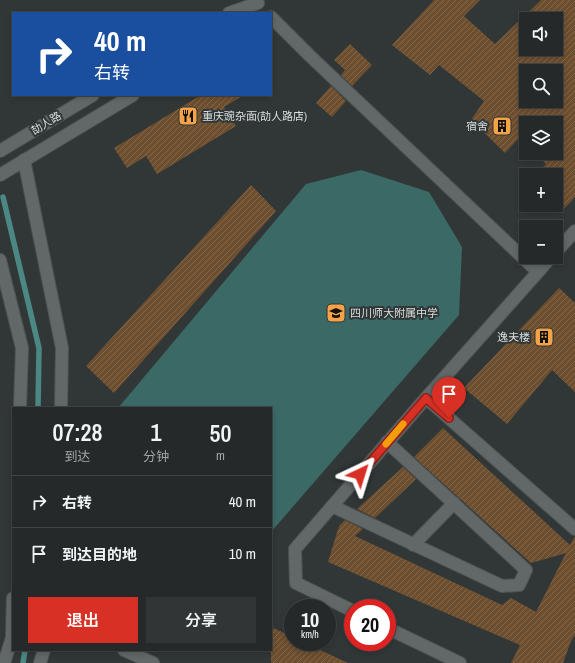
<!DOCTYPE html>
<html lang="zh">
<meta charset="utf-8">
<style>
body{margin:0;font-family:"Archivo Narrow","Noto Sans SC",sans-serif;background:#313535;color:#f1f3f6;height:100vh;display:flex;flex-direction:column;font-size:15px;white-space:nowrap}
*{box-sizing:border-box;margin:0}
p{font-size:13px;color:#a3a6a8}
.icon{flex:none;width:22px;height:22px;fill:none;stroke:currentColor;stroke-width:2;stroke-linecap:round;stroke-linejoin:round}
.map{position:relative;flex:1;overflow:hidden}
.panel{position:absolute;left:12px;top:407px;width:260px;height:244px;display:flex;flex-direction:column;background:#252929;border-radius:0px;box-shadow:0 2px 6px #0003,0 0 0 1px #424546}
.panel>*{flex:none}
.top-card{position:absolute;left:12px;top:12px;width:260px;height:84px;border-radius:0px;box-shadow:0 2px 6px #0003,0 0 0 1px #424546;background:#1a4fa0;color:#fff;overflow:hidden}
.controls{position:absolute;left:519px;top:12px;display:grid;gap:8px}
.controls a{display:grid;place-items:center;width:44px;height:44px;border-radius:0px;background:#252929;box-shadow:0 2px 6px #0003,0 0 0 1px #424546;font-size:20px}
.speed{position:absolute;left:284px;top:599px;display:flex;gap:8px;font-size:20px;font-weight:700;text-align:center}
.speed>*{display:grid;place-content:center;width:52px;height:52px;border-radius:50%;background:#252929;box-shadow:0 2px 6px #0003,0 0 0 1px #424546;line-height:1}
.speed small{font-size:10px;font-weight:400}
.speed .limit{border:6px solid #d22;background:#fff;color:#111}
.pin{position:absolute;display:grid;place-items:center;width:34px;height:34px;color:#fff;margin:-41px -17px;border-radius:50% 50% 50% 0;rotate:-45deg;box-shadow:0 0 4px #0007}
.pin .icon{rotate:45deg}
.me{position:absolute;width:44px;margin:-22px;rotate:41deg;stroke-linejoin:round;filter:drop-shadow(0 0 3px #0008)}
.turn{display:flex;align-items:center;gap:14px;height:84px;padding:0 16px;font-size:18px}
.turn .icon{width:52px;height:52px;stroke-width:2.5}
.turn b{display:block;font-size:28px;line-height:34px}
.eta{display:flex;justify-content:space-evenly;align-items:center;height:68px;text-align:center}
.eta b{font-size:24px;font-weight:600;line-height:28px}
.cta{display:flex;gap:8px;margin-top:auto;padding:8px 16px}
.cta a{flex:1;height:46px;border-radius:0px;background:#d93025;color:#fff;font-size:16px;font-weight:600;line-height:46px;text-align:center}
.cta a+a{background:#313535;color:#f1f3f6}
ul{padding:0;list-style:none}
li{display:flex;align-items:center;gap:12px;height:52px;padding:0 16px;border-top:1px solid #424546}
li div{flex:1}
li b{display:block;font-size:15px}
li em{font-style:normal}
.map>svg:first-child{display:block}
.pitch{fill:#3a6966}
.lines{fill:none;stroke-linecap:round;stroke-linejoin:round}
.stream{stroke:#4b8783;stroke-width:5.5}
.building{fill:url(#building-hatch);fill-rule:evenodd}
.minor-casing{stroke:#4f5453;stroke-width:14}
.minor{stroke:#616867;stroke-width:12}
.route-casing{stroke:#8d1f18;stroke-width:10}
.route{stroke:#d93025;stroke-width:7}
.slow{stroke:#f59e0b;stroke-width:7}
.labels{text-anchor:middle;dominant-baseline:central;stroke-width:4;stroke-linejoin:round;paint-order:stroke}
.poi-label{font-size:11px;fill:#dadddd;stroke:#313737;text-anchor:start}
.street-label{font-size:11px;fill:#dadddd;stroke:#313737}
</style>
<div class="map">
<svg width="575" height="663" viewBox="0 0 575 663">
<defs>
<pattern id="building-hatch" width="6" height="6" patternUnits="userSpaceOnUse"><rect width="6" height="6" fill="#6d4e2e"/><path d="M-1 1l2-2M0 6l6-6M5 7l2-2" fill="none" stroke="#81674c"/></pattern>
</defs>
<rect width="100%" height="100%" fill="#313737"/>
<polygon class="pitch" points="361,170 429,192 462,247 459,315 271,532 271,408 118,408 306,184"/>
<g class="lines">
<g class="stream">
<polyline points="3,197 39,348 38,408"/>
<polyline points="23,663 25,650"/>
</g>
</g>
<g class="building">
<path d="M434,0H480L464,16L495,44L541,0H575V197L564,209L556,201V175H537L546,164L535,153H556V123H526V145L519,138L505,153L471,120L484,101L439,65L430,75L392,45ZM526,19H556V49H526ZM526,71H556V101H526Z"/>
<polygon points="350,44 372,65 352,86 341,75 345,70 334,60"/>
<polygon points="331,86 346,101 332,117 316,103"/>
<polygon points="201,95 244,95 224,107 236,126 157,174 146,156 127,168 114,148"/>
<polygon points="251,185 276,211 114,393 86,366"/>
<polygon points="559,288 575,303 575,392 552,370 507,424 464,388"/>
<polygon points="443,428 570,545 575,536 575,635 571,641 563,663 511,663 520,645 328,562 339,526 345,520 363,529 355,536 502,605 511,598 536,612 566,553 531,563 414,457"/>
<polygon points="403,467 416,479 375,518 357,509"/>
<polygon points="271,627 293,637 293,642 303,642 348,663 271,663"/>
</g>
<g class="lines">
<defs>
<g id="minor">
<polyline points="229,13 258,3"/>
<polyline points="271,17 309,55 538,272 426,398 295,549 296,583 353,611"/>
<polyline points="0,151 93,95"/>
<polyline points="24,160 62,348 61,408"/>
<polyline points="0,175 133,95"/>
<polyline points="556,252 575,231"/>
<polyline points="0,260 22,348 20,408"/>
<polyline points="538,272 551,257"/>
<polyline points="426,398 575,529"/>
<polyline points="332,506 502,586 519,585 526,570 387,442"/>
<polyline points="413,545 454,503"/>
<polyline points="387,628 460,663"/>
<polyline points="124,650 153,663"/>
<polyline points="4,663 12,638 13,598"/>
<polyline points="40,663 44,650"/>
</g>
</defs>
<use href="#minor" class="minor-casing"/>
<use href="#minor" class="minor"/>
</g>
<g class="lines">
<defs>
<polyline id="route" points="360,474 426,398 449,418"/>
</defs>
<use href="#route" class="route-casing"/>
<use href="#route" class="route"/>
<polyline class="slow" points="386,444 403,424"/>
</g>
<defs>
<symbol id="restaurant-square" viewBox="-11 -11 22 22"><rect x="-9" y="-9" width="18" height="18" rx="4" fill="#f5a346" stroke="#313737"/><path d="M-5-6h1v4h1v-4h1v4h1v-4h1v5L-1.5 .5V6h-2V.5L-5-1ZM5-6V6H3V1.5H1.5Q1.5-4 5-6Z" fill="#111"/></symbol>
<symbol id="building-square" viewBox="-11 -11 22 22"><rect x="-9" y="-9" width="18" height="18" rx="4" fill="#f5a346" stroke="#313737"/><path d="M-4-6H4V6H1V3H-1V6H-4ZM-2.5-4.3h1.7v1.8h-1.7ZM.8-4.3h1.7v1.8H.8ZM-2.5-1h1.7V.8h-1.7ZM.8-1h1.7V.8H.8Z" fill="#111"/></symbol>
<symbol id="school-square" viewBox="-11 -11 22 22"><rect x="-9" y="-9" width="18" height="18" rx="4" fill="#f5a346" stroke="#313737"/><path d="M0-5L7-2L0 1L-7-2ZM-4 1L0 2.5L4 1V4Q0 6-4 4Z" fill="#111"/></symbol>
</defs>
<g fill-rule="evenodd">
<use href="#restaurant-square" x="177" y="105" width="22" height="22"/>
<use href="#building-square" x="491" y="115" width="22" height="22"/>
<use href="#school-square" x="325" y="302" width="22" height="22"/>
<use href="#building-square" x="533" y="326" width="22" height="22"/>
</g>
<g class="labels">
<g class="poi-label">
<text x="202" y="116">重庆豌杂面(劼人路店)</text>
<text x="488" y="126" text-anchor="end">宿舍</text>
<text x="350" y="313">四川师大附属中学</text>
<text x="530" y="337" text-anchor="end">逸夫楼</text>
</g>
<g class="street-label">
<text transform="translate(46 123) rotate(-31)">劼人路</text>
</g>
</g>
</svg>
<div class="controls">
<a><svg class="icon" aria-label="sound" viewBox="0 0 24 24"><path d="M4 9h4l5-4v14l-5-4H4zM17 9q2 3 0 6"/></svg></a>
<a><svg class="icon" aria-label="search" viewBox="0 0 24 24"><circle cx="10" cy="10" r="6"/><path d="M15 15l6 6"/></svg></a>
<a><svg class="icon" aria-label="layers" viewBox="0 0 24 24"><path d="M12 4l9 5-9 5-9-5zM3 14l9 5 9-5"/></svg></a>
<a>+</a>
<a>−</a>
</div>
<div class="speed"><div>10<small>km/h</small></div><div class="limit">20</div></div>
<div class="pin" style="left:449px;top:418px;background:#d93025"><svg class="icon" aria-label="arrive" viewBox="0 0 24 24"><path d="M6 21V4h12l-3 4 3 4H6"/></svg></div>
<svg class="me" style="left:360px;top:474px" viewBox="-20 -20 40 40"><path d="M0-17L14 15 0 8-14 15z" fill="#d93025" stroke="#fff" stroke-width="4"/></svg>
<div class="top-card">
<div class="turn"><svg class="icon" aria-label="right" viewBox="0 0 24 24"><path d="M7 20v-9h11M14 6l5 5-5 5"/></svg><div><b>40 m</b>右转</div></div>
</div>
<section class="panel">
<div class="eta">
<div><b>07:28</b><p>到达</p></div>
<div><b>1</b><p>分钟</p></div>
<div><b>50</b><p>m</p></div>
</div>
<ul>
<li><svg class="icon" aria-label="right" viewBox="0 0 24 24"><path d="M7 20v-9h11M14 6l5 5-5 5"/></svg><div><b>右转</b></div><em>40 m</em></li>
<li><svg class="icon" aria-label="arrive" viewBox="0 0 24 24"><path d="M6 21V4h12l-3 4 3 4H6"/></svg><div><b>到达目的地</b></div><em>10 m</em></li>
</ul>
<div class="cta"><a>退出</a><a>分享</a></div>
</section>
</div>
